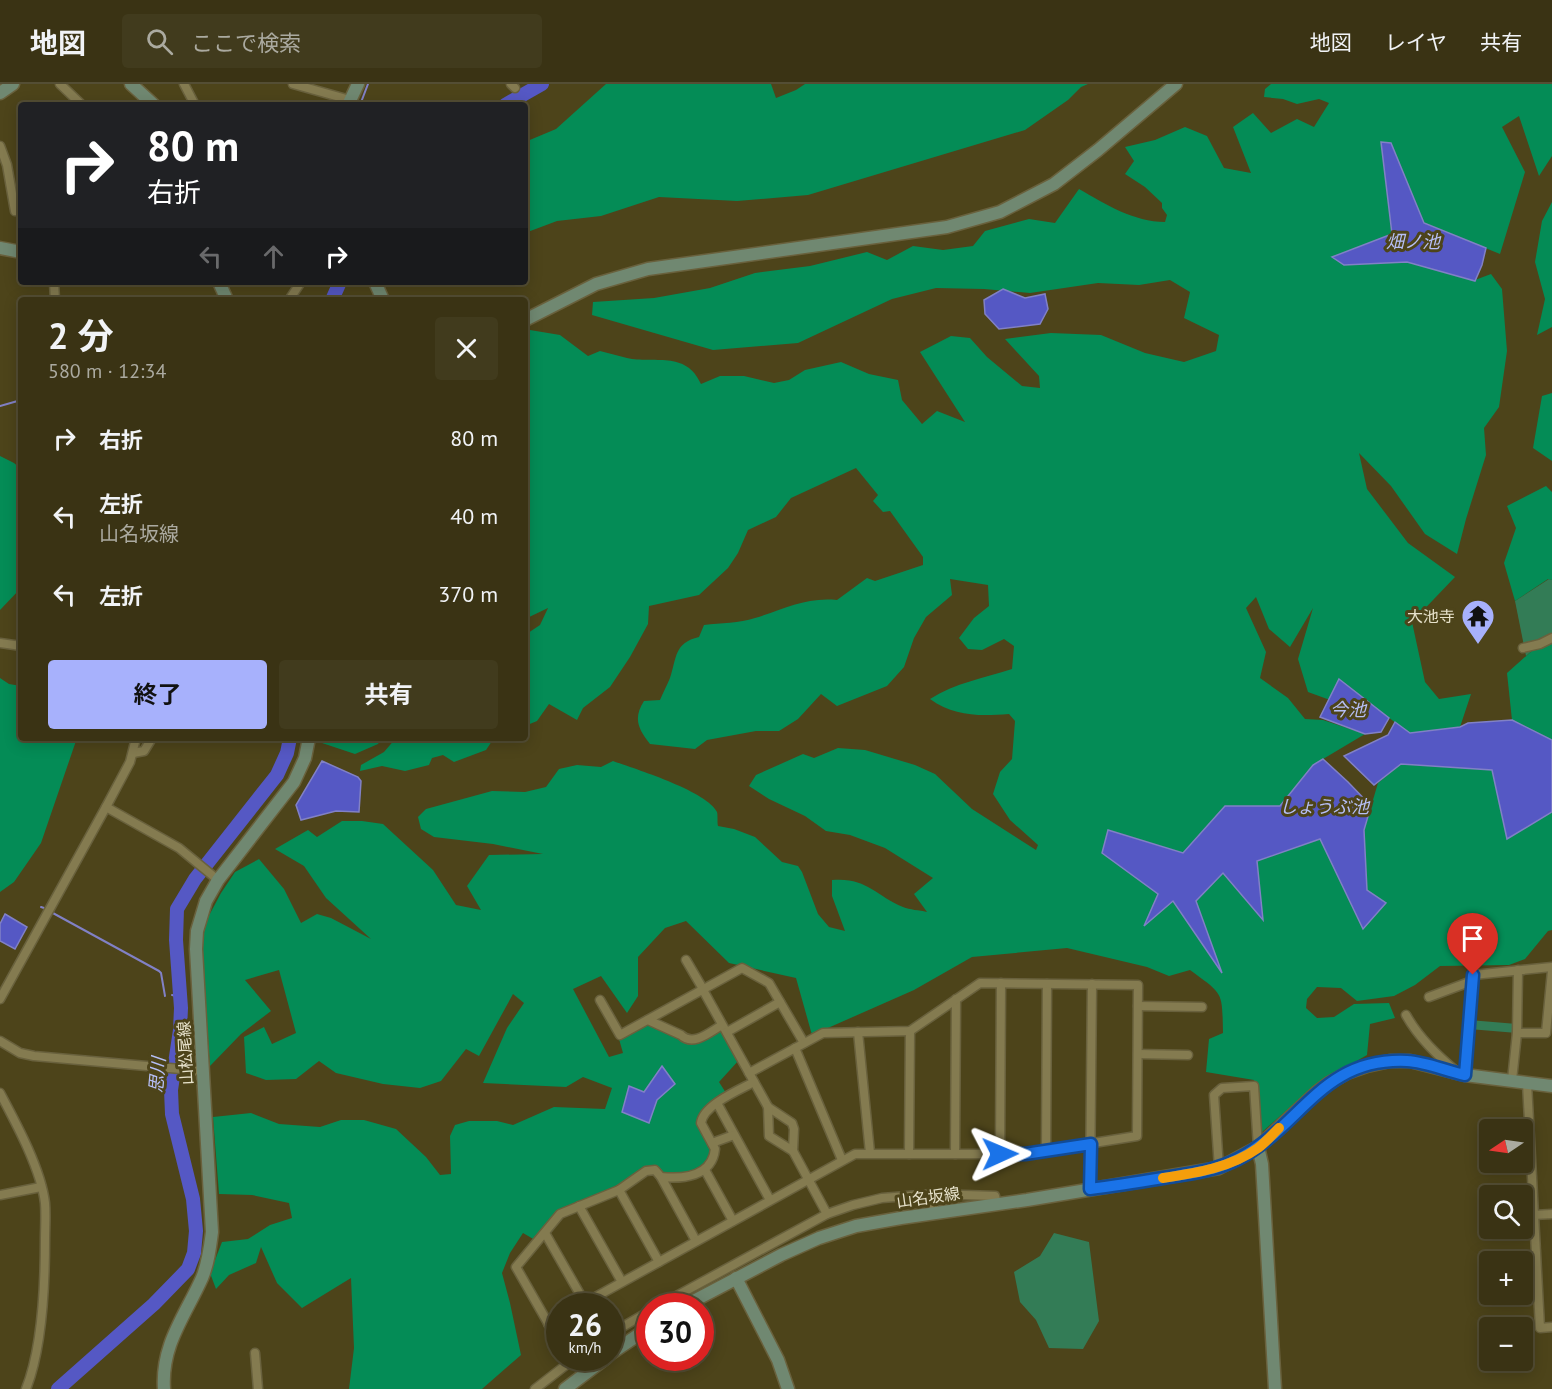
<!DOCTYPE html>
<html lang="ja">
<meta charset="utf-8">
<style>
body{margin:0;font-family:"PT Sans","Noto Sans JP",sans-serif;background:#413b1d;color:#f1f3f6;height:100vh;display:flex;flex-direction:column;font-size:22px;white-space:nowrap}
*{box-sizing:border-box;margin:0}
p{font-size:20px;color:#abaaa0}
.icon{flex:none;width:33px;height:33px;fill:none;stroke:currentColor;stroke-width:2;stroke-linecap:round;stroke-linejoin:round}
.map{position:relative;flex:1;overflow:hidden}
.details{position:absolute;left:18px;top:213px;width:510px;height:444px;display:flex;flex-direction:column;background:#3a3314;border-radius:6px;box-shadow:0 3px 15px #0003,0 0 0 2px #544e34}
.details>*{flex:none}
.hud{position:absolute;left:18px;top:18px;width:510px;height:183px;border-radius:6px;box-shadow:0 3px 15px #0003,0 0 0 2px #544e34;background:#202124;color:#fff;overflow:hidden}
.needle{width:39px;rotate:257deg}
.buttons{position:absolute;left:1479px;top:1035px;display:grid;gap:12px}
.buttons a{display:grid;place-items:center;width:54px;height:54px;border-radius:6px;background:#3a3314;box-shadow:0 3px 15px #0003,0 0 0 2px #544e34;font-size:30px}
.speed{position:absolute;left:546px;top:1209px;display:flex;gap:12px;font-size:30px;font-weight:700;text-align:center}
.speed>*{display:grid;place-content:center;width:78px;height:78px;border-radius:50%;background:#3a3314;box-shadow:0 3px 15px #0003,0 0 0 2px #544e34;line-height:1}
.speed small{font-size:15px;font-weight:400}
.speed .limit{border:9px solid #d22;background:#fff;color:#111}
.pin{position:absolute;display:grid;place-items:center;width:51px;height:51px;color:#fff;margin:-62px -26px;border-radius:50% 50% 50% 0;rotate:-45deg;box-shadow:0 0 6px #0007}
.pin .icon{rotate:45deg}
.me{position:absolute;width:66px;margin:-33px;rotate:89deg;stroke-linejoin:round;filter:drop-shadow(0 0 4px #0008)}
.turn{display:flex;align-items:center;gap:21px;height:126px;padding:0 30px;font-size:27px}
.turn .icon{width:78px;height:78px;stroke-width:2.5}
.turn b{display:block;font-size:42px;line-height:51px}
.lanes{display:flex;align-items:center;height:57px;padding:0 30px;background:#0003;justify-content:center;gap:30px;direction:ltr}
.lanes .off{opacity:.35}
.round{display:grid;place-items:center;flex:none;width:63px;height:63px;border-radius:6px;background:#413b1d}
.summary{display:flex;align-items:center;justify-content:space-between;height:102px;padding:0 30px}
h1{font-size:36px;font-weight:700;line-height:45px}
.action{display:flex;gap:12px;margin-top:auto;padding:12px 30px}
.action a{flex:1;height:69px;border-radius:6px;background:#a7b1fc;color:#111;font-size:24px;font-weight:700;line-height:69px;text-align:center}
.action a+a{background:#413b1d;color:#f1f3f6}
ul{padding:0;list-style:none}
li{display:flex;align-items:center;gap:18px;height:78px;padding:0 30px}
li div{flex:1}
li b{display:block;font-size:22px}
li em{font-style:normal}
header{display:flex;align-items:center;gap:36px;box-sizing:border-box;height:84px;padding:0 30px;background:#3a3314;border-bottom:2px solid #544e34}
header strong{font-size:28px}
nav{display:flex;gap:33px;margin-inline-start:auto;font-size:21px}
.search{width:420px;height:54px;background:#413b1d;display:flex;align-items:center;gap:15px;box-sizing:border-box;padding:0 21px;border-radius:6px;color:#abaaa0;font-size:22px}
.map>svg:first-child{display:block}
.green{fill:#337c56}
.forest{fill:#048c56}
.water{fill:#5558c4;stroke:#8181c6;stroke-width:1.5}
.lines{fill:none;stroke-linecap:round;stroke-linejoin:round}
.stream{stroke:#8181c6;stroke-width:2}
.river{stroke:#5558c4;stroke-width:14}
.street-casing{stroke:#69613d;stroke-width:11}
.secondary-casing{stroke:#69613d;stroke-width:15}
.street{stroke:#847b50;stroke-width:8}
.secondary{stroke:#708871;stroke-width:12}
.route-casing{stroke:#114b97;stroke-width:15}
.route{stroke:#1a73e8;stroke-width:10}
.slow{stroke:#f59e0b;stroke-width:10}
.labels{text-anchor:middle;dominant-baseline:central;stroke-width:6;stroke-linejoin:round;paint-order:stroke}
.poi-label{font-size:16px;fill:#e7e2cb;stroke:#4d441a;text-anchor:end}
.street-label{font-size:16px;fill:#e7e2cb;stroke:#4d441a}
.water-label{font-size:18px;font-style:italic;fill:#b6bff6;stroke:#4d441a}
</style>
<header>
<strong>地図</strong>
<div class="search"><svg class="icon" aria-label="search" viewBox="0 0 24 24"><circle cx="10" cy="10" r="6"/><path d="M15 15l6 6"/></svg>ここで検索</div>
<nav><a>地図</a><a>レイヤ</a><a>共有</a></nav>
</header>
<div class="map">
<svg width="1552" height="1305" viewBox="0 0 1552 1305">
<rect width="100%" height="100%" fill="#4d441a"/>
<g class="green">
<polygon points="1549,495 1552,496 1552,549 1526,572 1515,517"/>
<polygon points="1469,936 1517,940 1517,949 1469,945"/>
<polygon points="1054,1149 1089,1158 1099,1237 1083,1265 1049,1264 1036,1236 1020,1218 1014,1188 1040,1172"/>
</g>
<g class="forest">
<polygon points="606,0 771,0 776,14 796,6 805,0 1088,0 1081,3 1068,16 1025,46 808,111 737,117 659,113 601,132 557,137 525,149 525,58 556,45"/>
<path d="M1271,0H1552V72L1539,92L1519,32L1502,43L1525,88L1500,170L1424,139L1391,59L1381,58L1392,151L1344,181L1407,178L1475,196L1491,190L1502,205L1507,267L1499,323L1484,344L1486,371L1466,435L1457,470L1425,450L1391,402L1359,369L1367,405L1408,459L1455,493L1412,538L1425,598L1439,615L1471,610L1460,643L1410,650L1339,595L1330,616L1308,608L1298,575L1313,524L1290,563L1269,545L1256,513L1246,524L1266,568L1260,594L1288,614L1305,635L1323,636L1365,650L1313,681L1280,722H1225L1183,769L1109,746L1158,810L1146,840L1173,817L1220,885L1195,818L1223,789L1262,835L1256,776L1321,755L1363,845L1367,806L1364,746L1378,699L1401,680L1492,686L1507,755L1552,728V726V846L1548,847L1525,875L1509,881L1440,882L1415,901L1394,912L1357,917L1341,904L1317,903L1307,915L1306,924L1317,934L1334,933L1354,920L1389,919L1395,934L1370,940L1367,971L1318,999L1261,1049L1254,996L1206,988L1209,955L1223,949C1222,907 1224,911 1190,886L1169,892L1147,883L1067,864L972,873L914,906L812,951L796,894L729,879L686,837L665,844L638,873V912L627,929L601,892L573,905L609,973L623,969L619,955L645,941L652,940L680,954L722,947L739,976L719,998L726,1009L699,1034L712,1069C698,1090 676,1099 655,1083L620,1102L559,1127L535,1156L523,1149L510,1169L502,1189L510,1219L521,1271L482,1305H349L354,1264L351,1194L302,1224L277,1199L261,1163L256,1179L229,1191L216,1205L210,1189L222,1158L248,1155L270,1141L292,1134L289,1119L252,1111L219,1110L213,1033L251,1029L279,1040L320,1043L341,1036H364L396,1045L426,1073L440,1091L451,1090L450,1052L455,1041L469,1037H497L513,1041L554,1023L605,1025L612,1004L583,993L566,1003L483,999L507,944L524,919L513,910L479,972L466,965L441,997L420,1004L383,1000L336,989L319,977L296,995L266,996L246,989L244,953L264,943L272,960L296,949L279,886L245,896L271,927L241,950L210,982L202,869L205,839L221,809L235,788L259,775L284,805L301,839L317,830L331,834L371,855L326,814L304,782L275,765L308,746L317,753L342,737H362L383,740L433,786L456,821L481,826L467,802L489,771L543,770L493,760L434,753L421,745L418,733L426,725L492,707L525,708L546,703L559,685L577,681L601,683L613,677C635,685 707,707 717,728C718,731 717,738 718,742L734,745L755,753L782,778L798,782L802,788L818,830L829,843L845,847L832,812V796C866,793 875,811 903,823C910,826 919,826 927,828L914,810L933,794L885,764L850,751L826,747L805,732L769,715L749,702L756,691L803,670L814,674L838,664L865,666L915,681L935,690L972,725L1036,766L1038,761L1010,736L993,710L1000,688L1012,675L1015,637L1009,630C980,632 955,633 930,615C955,599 984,594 1012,585L1014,562L1004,555L982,566L968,565L959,554L974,534L989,522L988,501L950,495L952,511L926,533L914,554L904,583L887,602L837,622L821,610L798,635L779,647H756L707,656L695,665L650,660C638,645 633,634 644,617L660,616C663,609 667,601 670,594C677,573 674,559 699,553L704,541C721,539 739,539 755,534C785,525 805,513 837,516L867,494L875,497L923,481V473L890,427L883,428L873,417L878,411L856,384L791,414L776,433L748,446L738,469L728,484L699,511L649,522L648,540L630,573L610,603L583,624L577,636L549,620L537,637L525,642V551L540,541L548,524L525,535V253L530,246L560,251L588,272L600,267C609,269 618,272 627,274C653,280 686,266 701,300L720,292H744L774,299L789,296L805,286L841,278L869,290L898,296L902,316L922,340L937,327L965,338L920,268L951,252L970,254L987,273L1022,302L1040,304L1039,292L1005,255L1051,249L1101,251L1145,269L1184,278L1216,267L1219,251L1184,234L1190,208L1170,196L1139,201L1098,199L1030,209L984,205L936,204L892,215L798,259L713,266L592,231L593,218L654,214L710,204L755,189L810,182L867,168L887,176L913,162L943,166L973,162L985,147L1029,135L1055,139L1079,105C1105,120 1134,138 1165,138L1167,131L1162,124V119L1145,103L1125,90L1134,77L1125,63L1155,56L1185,43L1207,52L1224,84L1251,89L1233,43L1253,29L1271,49L1297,35L1314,43L1329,19L1319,15L1297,20L1283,15L1264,13L1265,5Z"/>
<polygon points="1552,118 1552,243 1537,251 1545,215 1535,178 1542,137"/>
<polygon points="1552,309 1552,377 1533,364 1542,312"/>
<polygon points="0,372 14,379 21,385 21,504 0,526"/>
<polygon points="1546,402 1552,408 1552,496 1548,495 1515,517 1504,479 1516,444 1507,422"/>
<polygon points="1552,549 1552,656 1512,636 1507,589"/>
<polygon points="0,594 9,600 21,602 21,654 77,654 41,759 14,798 0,808"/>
<polygon points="330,654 382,654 378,660 355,670 319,658"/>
<polygon points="396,654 494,654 486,666 454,678 443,671 432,674 429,681 405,687 382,682 360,687 361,681 384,668"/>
</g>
<g class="water">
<polygon points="1381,58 1391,59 1424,139 1486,164 1482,181 1475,197 1407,178 1344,181 1332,173 1392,150"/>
<polygon points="1003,205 1025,214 1045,210 1048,225 1040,240 999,245 985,230 984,216"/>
<polygon points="1339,595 1389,634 1381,648 1365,650 1320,633"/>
<polygon points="1512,636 1552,656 1552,728 1507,755 1492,686 1401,680 1374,701 1344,672 1388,651 1395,638 1410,649 1460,643 1468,639"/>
<polygon points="1323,675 1348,698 1371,722 1364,746 1367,806 1386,819 1363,845 1320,755 1257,777 1263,836 1223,789 1196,817 1222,889 1173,817 1144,842 1158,810 1102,769 1108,746 1183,769 1225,722 1280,722 1313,681"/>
<polygon points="322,677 358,693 361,697 359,728 336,727 301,736 296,721"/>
<polygon points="5,830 27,843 15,865 0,857 0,840"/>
<polygon points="662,982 675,1000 657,1016 649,1039 622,1028 629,1002 644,1008"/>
</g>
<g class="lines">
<g class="stream">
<polyline points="360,21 368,0"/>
<polyline points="0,322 21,316"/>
<polyline points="41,823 44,824"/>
<polyline points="51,828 159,887 161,889 165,912"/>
<polyline points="172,911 180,913"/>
</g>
<g class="river">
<polyline points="505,21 542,0"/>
<polyline points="332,216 340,198"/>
<polyline points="58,1305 154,1220 188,1185 194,1169 196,1147 193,1115 172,1030 171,1006 180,946 181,924 176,856 177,825 195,795 277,691 287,669 290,654"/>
</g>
<defs>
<g id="street">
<polyline points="60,0 82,21"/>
<polyline points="184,0 195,21"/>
<polyline points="293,0 350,16"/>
<polyline points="511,0 515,4"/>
<polyline points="0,62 7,81 15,127"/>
<polyline points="54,198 55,216"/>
<polyline points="289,216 301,198"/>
<polyline points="0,559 21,562"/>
<polyline points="1523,564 1540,560 1552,554"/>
<polyline points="133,669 144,667 152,654"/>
<polyline points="106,723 179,764 218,796"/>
<polyline points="686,876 703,905"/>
<polyline points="703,906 768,1023 792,1039 794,1045 793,1067 827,1130"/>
<polyline points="1429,913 1472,897"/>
<polyline points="0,915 106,723 130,678 136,654"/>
<polyline points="600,916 620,951 742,884 769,899 804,959"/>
<polyline points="1138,922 1202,923"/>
<path d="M1406,931C1419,954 1437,971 1457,988"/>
<path d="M648,936L681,951C693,963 710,948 722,941"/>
<polyline points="727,948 780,918"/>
<polyline points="858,948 870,1069"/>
<polyline points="1517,949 1546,949 1552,887"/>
<polyline points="0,957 20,969 34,972 203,987"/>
<polyline points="795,964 842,1076"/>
<polyline points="1138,970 1188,971"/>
<polyline points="1465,991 1473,891 1552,883"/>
<polyline points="1512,996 1517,949 1518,886"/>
<polyline points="1527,999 1540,1244 1552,1243"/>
<path d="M0,1009C16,1039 41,1085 45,1119C46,1131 45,1144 45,1156C45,1199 42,1265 26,1305"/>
<polyline points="717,1019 770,1116"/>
<polyline points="768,1023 769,1052 793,1067"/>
<polyline points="712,1059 734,1051"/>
<polyline points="1046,1067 1047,900"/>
<polyline points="909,1070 910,947"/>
<polyline points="955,1070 956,915"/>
<polyline points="1000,1070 1001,899"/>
<polyline points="1219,1084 1214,1011 1222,1004 1254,1002 1258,1063"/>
<polyline points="705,1086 733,1137"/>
<polyline points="661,1093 696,1157"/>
<polyline points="1090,1105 1092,900"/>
<polyline points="619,1106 659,1178"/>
<polyline points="933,1110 995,1112 997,1120"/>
<polyline points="0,1111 41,1103"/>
<polyline points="579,1122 622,1198"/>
<polyline points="1533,1131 1552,1130"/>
<polyline points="545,1149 585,1219"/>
<polyline points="579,1222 855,1070 1025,1070 1137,1052 1138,901 980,899 910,947 823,949 749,989"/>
<polyline points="658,1222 827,1130 853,1121 882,1114 933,1110 934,1129"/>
<polyline points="548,1240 560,1234"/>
<polyline points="610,1250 650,1227"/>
<path d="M560,1260L516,1183L560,1130L619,1106L646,1087L655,1086L661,1093C682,1095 712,1093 715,1065L701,1039C703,1021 739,1006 754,998"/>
<polyline points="255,1269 258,1305"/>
<polyline points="535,1305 575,1274"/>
</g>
<g id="secondary">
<polyline points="131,0 154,21"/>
<polyline points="0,9 13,0"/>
<polyline points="348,21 358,0"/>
<polyline points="0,164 21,168"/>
<polyline points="219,198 227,216"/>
<polyline points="375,198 383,216"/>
<polyline points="525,236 596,200 648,185 947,143 1000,128 1054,100 1098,66 1176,0"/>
<polyline points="1258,1063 1262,1080 1275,1305"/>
<polyline points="736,1194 778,1276 788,1305"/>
<polyline points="684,1222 781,1171 819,1154 856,1142 901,1134 1027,1116 1219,1084 1258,1063 1317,1008 1329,999 1347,989 1367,982 1390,977 1410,977 1465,991 1552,1002"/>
<polyline points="610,1270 650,1243"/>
<path d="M164,1305C161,1261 185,1232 202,1194C208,1180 210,1164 212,1148L196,865L197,847L206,817L218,796L294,698L305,674L309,654"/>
<polyline points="565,1305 606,1274"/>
</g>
</defs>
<use href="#street" class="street-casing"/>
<use href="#secondary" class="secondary-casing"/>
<use href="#street" class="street"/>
<use href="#secondary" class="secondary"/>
</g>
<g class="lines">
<defs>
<path id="route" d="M1000,1070H1025L1091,1060L1090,1105C1114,1102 1139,1098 1163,1094C1188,1090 1215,1087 1238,1075C1301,1043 1321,973 1407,977C1426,978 1446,987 1465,991L1473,891"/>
</defs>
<use href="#route" class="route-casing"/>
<use href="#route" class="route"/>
<path class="slow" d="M1163,1094C1196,1089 1230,1084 1258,1064C1266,1058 1272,1051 1279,1044"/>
</g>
<defs>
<symbol id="temple-pin" viewBox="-11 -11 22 30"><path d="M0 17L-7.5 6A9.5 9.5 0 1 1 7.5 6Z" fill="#a7b1fc" stroke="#4d441a"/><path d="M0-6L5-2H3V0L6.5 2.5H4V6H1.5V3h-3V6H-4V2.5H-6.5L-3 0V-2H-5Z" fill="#111"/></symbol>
</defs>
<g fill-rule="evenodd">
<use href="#temple-pin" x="1459" y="513" width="38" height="52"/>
</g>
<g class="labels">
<g class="poi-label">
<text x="1455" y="532">大池寺</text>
</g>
<g class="street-label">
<text transform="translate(185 969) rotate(-93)">山松尾線</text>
<text transform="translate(928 1113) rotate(-8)">山名坂線</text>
</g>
<g class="water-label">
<text x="1413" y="157">畑ノ池</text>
<text x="1348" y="625">今池</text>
<text x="1324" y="722">しょうぶ池</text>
<text transform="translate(157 991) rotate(-85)">思川</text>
</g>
</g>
</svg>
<div class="buttons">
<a><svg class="needle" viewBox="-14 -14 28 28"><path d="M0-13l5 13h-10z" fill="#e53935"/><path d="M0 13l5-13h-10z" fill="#abaaa0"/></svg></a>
<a><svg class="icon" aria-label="search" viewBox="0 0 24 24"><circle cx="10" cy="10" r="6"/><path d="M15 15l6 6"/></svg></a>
<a>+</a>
<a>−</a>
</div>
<div class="speed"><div>26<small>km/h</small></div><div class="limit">30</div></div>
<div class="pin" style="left:1473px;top:891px;background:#d93025"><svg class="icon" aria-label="arrive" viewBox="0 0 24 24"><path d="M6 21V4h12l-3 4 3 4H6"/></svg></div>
<svg class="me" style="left:1000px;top:1070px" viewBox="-20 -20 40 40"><path d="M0-17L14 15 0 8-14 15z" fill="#1a73e8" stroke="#fff" stroke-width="4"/></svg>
<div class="hud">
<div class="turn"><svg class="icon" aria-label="right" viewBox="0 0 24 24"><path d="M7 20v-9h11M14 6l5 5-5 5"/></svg><div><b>80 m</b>右折</div></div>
<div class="lanes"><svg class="icon off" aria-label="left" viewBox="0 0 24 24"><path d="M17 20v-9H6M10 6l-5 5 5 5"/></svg><svg class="icon off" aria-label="ahead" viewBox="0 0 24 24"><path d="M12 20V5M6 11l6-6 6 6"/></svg><svg class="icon" aria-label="right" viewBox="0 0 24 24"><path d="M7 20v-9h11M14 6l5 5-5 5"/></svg></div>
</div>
<section class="details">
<div class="summary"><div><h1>2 分</h1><p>580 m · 12:34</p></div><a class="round"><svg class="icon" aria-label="close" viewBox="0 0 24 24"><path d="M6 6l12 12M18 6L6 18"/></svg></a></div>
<ul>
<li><svg class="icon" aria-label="right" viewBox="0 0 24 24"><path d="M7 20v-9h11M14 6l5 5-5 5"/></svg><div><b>右折</b></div><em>80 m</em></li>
<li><svg class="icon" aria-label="left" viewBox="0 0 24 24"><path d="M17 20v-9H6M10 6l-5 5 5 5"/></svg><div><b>左折</b><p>山名坂線</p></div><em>40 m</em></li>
<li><svg class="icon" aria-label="left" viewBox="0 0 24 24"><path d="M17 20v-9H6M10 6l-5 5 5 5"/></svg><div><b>左折</b></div><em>370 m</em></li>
</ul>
<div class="action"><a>終了</a><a>共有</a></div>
</section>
</div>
